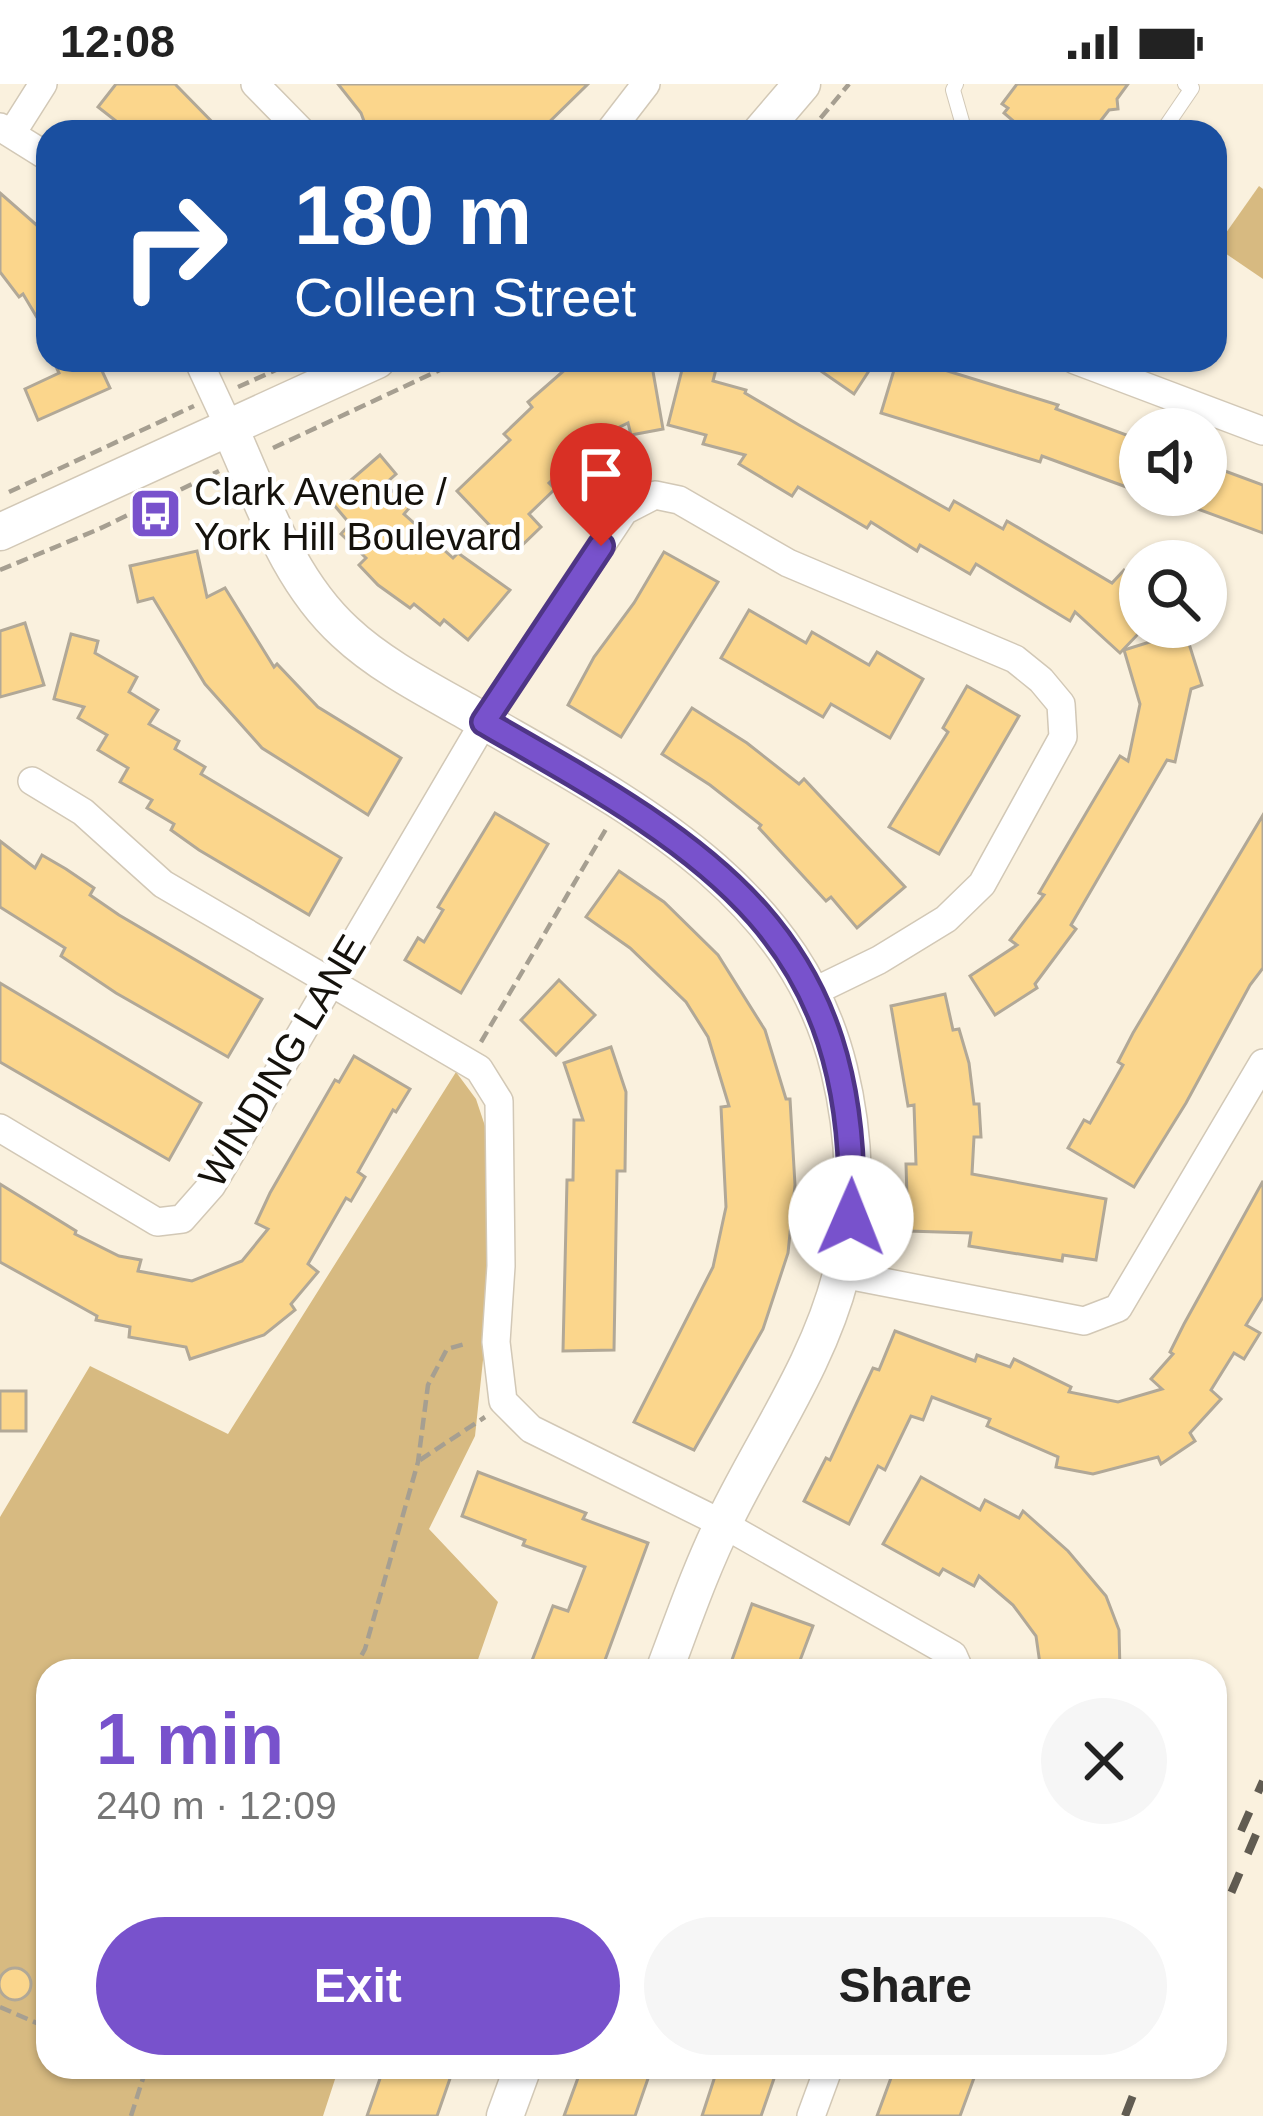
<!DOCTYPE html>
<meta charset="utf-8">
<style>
body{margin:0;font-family:Helvetica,sans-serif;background:#f6f6f6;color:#222;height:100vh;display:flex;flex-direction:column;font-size:45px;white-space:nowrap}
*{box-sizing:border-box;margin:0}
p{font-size:39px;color:#767676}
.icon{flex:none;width:66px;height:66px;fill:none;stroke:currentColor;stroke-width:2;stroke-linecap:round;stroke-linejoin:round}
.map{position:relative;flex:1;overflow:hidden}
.drawer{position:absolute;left:36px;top:1575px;width:1191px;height:420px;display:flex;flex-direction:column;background:#fff;border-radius:36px;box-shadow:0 3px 9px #0004}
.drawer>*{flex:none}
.hud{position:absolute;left:36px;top:36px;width:1191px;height:252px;border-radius:36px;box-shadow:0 3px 9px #0004;background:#1a4fa0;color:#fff;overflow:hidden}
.fabs{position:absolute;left:1119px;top:324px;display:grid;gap:24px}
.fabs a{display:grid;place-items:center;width:108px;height:108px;border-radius:50%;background:#fff;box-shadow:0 3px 9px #0004;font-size:60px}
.pin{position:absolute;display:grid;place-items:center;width:102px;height:102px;color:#fff;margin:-123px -51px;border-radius:50% 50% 50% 0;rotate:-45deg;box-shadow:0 0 12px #0007}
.pin .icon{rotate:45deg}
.me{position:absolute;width:132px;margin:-66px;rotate:1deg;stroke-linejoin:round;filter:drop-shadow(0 0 9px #0008)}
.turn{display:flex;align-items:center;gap:42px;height:252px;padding:0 60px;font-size:54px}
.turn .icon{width:156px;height:156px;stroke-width:2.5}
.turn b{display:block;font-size:84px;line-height:102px}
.round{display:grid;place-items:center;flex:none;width:126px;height:126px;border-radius:63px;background:#f6f6f6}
.overview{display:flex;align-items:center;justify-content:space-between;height:204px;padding:0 60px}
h1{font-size:72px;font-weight:700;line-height:90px;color:#7852cc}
.action{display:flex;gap:24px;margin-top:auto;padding:24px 60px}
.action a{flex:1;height:138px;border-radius:72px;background:#7852cc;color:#fff;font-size:48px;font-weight:700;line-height:138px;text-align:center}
.action a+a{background:#f6f6f6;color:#222}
.status{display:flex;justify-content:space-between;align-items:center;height:84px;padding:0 60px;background:#fff;direction:ltr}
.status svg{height:33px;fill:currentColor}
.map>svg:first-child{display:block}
.green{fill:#d7ba81}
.building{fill:#fbd68c;stroke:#b1a897;stroke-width:3}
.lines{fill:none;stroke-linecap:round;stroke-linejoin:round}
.lane-casing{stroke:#d2c8b6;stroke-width:16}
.street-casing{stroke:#d2c8b6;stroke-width:30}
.secondary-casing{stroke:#d2c8b6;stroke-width:39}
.path{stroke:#a69f91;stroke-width:4.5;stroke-dasharray:12 6;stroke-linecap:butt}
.lane{stroke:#fff;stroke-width:14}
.street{stroke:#fff;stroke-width:27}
.secondary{stroke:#fff;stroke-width:36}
.rail{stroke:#615c52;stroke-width:8;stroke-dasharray:21 21;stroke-linecap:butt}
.route-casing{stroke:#4e3585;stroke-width:30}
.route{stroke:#7852cc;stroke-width:21}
.labels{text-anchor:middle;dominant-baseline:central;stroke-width:9;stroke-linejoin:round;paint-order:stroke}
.poi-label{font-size:39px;fill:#15120c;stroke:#fff;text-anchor:start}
.street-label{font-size:39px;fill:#15120c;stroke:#fff}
</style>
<div class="status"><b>12:08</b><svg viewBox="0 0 49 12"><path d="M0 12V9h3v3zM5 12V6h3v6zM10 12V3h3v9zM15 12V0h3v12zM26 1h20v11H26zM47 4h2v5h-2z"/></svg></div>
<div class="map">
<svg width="1263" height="2032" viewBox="0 0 1263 2032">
<rect width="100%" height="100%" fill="#faf1de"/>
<g class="green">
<polygon points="1259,102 1263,105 1263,195 1216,163"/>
<polygon points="456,988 476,1015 486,1045 487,1238 475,1352 429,1445 498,1518 474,1587 48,1587 48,1983 339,1983 323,2032 0,2032 0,1433 90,1282 228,1350"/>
</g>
<g class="building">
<polygon points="116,0 175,0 222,48 130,48 98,23"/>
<polygon points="338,0 588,0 539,48 368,48 361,29"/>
<polygon points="1017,0 1128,0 1117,15 1118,25 1109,26 1092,48 1026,48 1004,29 1008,24 1002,20"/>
<polygon points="0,109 48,151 48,252 23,210 19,213 0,188"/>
<polygon points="53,276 97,276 110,304 38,336 25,305 59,289"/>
<polygon points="576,276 651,276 663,345 631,351 628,339 565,370 572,377 549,399 555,405 529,430 541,443 515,468 457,407 510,356 504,350 532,323 528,318"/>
<polygon points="805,276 876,276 854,310"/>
<polygon points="897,276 912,276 1058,321 1056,325 1140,356 1140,408 1042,372 1040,378 881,329"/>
<polygon points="684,278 716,285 713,297 746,306 745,309 799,341 949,426 954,417 1003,445 1007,437 1112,499 1124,486 1140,500 1140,548 1120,569 1075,528 1070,537 976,480 970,490 920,461 917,467 871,438 867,444 798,403 792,412 739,380 745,371 703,360 706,351 668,341"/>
<polygon points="380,371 396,390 385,400 410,423 404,430 453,474 458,469 510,506 468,556 444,536 440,541 414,520 410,524 378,501 359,481 366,474 341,450 350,440 329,415"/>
<polygon points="1206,380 1263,401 1263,449 1165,413 1206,411"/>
<polygon points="197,467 207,513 225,504 274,583 277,580 318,623 401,674 368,731 262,664 205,600 153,514 138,518 130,482"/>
<polygon points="664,468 718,498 621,653 568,621 594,573 634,519"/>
<polygon points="749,526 806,559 812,548 869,581 877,568 923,595 890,654 831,620 823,633 721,574"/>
<polygon points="25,539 44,601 0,613 0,547"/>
<polygon points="1185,547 1202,601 1191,605 1175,678 1167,676 1071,841 1076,845 1035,900 1037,904 995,931 970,892 1017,861 1010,856 1044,811 1039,809 1092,719 1120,672 1128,677 1140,620 1124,566"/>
<polygon points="71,550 98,557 95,569 137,593 129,608 158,626 149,640 179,657 175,665 205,683 201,690 341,774 309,831 199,766 171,746 174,740 147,724 152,716 120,698 128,684 98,666 107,651 78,634 84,623 54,615"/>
<polygon points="967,602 1019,632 939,770 889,743 948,648 943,644"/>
<polygon points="692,624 747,659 799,700 804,695 905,803 857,844 831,813 826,817 759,744 761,741 710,701 662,670"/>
<polygon points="495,729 548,760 461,909 405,876 418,854 424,858 443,826 438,823"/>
<polygon points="1263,731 1263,884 1250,901 1186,1019 1134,1103 1068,1064 1084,1036 1090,1039 1123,981 1118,978 1133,949"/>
<polygon points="0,757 35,784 42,771 66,785 94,804 90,811 119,831 262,915 228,973 116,909 61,872 65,864 0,823"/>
<polygon points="619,787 664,818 718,871 765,946 786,1015 790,1015 795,1101 788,1169 763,1245 694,1366 634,1338 713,1183 726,1123 721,1023 729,1022 708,953 686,918 630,864 586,833"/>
<polygon points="559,896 595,931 556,971 521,936"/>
<polygon points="0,899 201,1019 169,1076 0,978"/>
<polygon points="945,910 953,946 959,945 969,979 974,1020 979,1020 981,1053 974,1053 972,1090 1106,1115 1096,1176 1063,1171 1062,1177 969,1162 971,1149 908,1147 906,1080 916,1080 914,1021 908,1022 891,922"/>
<polygon points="611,963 626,1008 625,1087 617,1087 614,1266 563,1267 567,1096 573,1096 574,1036 583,1036 564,979"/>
<polygon points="354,972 410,1005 396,1028 393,1026 358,1088 365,1093 351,1117 346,1114 308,1180 318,1188 291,1220 295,1226 264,1251 190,1275 186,1263 129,1253 130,1243 96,1236 97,1232 0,1178 0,1100 76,1147 75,1150 119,1172 141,1176 138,1187 192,1197 242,1177 268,1145 256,1139 270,1109 335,996 339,998"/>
<polygon points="1263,1097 1263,1213 1246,1241 1260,1249 1244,1275 1234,1269 1211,1306 1221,1315 1190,1349 1195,1357 1161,1380 1158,1373 1093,1390 1056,1383 1058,1373 987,1342 990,1335 932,1313 923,1336 911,1332 885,1386 878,1382 849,1440 804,1417 826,1374 830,1376 873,1284 879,1286 895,1247 975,1277 977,1271 1010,1283 1014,1275 1071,1303 1069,1308 1118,1318 1162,1305 1151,1295 1173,1270 1170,1268 1184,1240"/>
<rect x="0" y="1307" width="26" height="40"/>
<polygon points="478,1388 586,1429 583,1435 648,1459 601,1587 528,1587 553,1522 568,1527 585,1483 523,1461 525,1456 462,1432"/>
<polygon points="921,1393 980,1426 985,1416 1019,1434 1023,1427 1068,1467 1106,1512 1119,1546 1120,1587 1041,1587 1036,1552 1013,1521 979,1492 974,1502 943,1485 939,1491 883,1460"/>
<polygon points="752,1520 813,1542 796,1587 728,1587"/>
<circle cx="15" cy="1900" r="16"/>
<polygon points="384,1983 454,1983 437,2032 367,2032"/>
<polygon points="582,1983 652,1983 635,2032 564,2032"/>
<polygon points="718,1983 778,1983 761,2032 702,2032"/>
<polygon points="895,1983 978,1983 960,2032 877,2032"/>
</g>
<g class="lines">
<defs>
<g id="lane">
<polyline points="956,0 953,6 965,48"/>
<polyline points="1162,48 1192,4 1185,0"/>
</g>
<g id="street">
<polyline points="255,0 302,48"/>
<polyline points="0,43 48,73"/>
<polyline points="609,48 646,0"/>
<polyline points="12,49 43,0"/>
<polyline points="198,276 230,345"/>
<polyline points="1075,276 1263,347"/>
<polyline points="32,697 83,728 163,800 479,985 499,1017 501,1182 496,1258 503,1317 531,1345 723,1440 953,1571 960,1587"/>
<polyline points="0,1044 157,1138 182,1135 212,1101 484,638 624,427 655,411 679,416 788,479 1015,575 1041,596 1061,620 1063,653 982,800 946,835 879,876 813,908"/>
<polyline points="842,1190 1084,1237 1118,1224 1263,979"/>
<polyline points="811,2032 829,1983"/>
</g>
<g id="secondary">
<polyline points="761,48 802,0"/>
<path d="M230,345C262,415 287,495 345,548C379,580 425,604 466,627C619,716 793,797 839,985C855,1051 859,1125 841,1191C818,1280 765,1354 725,1436C701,1484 683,1537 664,1587"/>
<polyline points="0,448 377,276"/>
<polyline points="505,2032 523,1983"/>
</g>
</defs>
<use href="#lane" class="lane-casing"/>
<use href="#street" class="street-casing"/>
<use href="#secondary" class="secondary-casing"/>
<g class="path">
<polyline points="723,48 732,39"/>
<polyline points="809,48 849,0"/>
<polyline points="238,303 298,276"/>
<polyline points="273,364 461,276"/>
<polyline points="9,408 194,322"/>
<polyline points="0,486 99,445 219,387"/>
<polyline points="481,958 606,745"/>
<polyline points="420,1376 485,1333"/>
<polyline points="353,1587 365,1565 418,1378 428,1301 447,1265 468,1259"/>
<polyline points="0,1923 48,1944"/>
<polyline points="131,2032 146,1985 141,1983"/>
</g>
<use href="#lane" class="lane"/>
<use href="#street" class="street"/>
<use href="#secondary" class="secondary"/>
<g class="rail">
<polyline points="1241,1747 1263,1697"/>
<polyline points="1215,1847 1263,1734"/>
<polyline points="1125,2032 1144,1983"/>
</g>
</g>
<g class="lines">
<defs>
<path id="route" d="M601,462L484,638C706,765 861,848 851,1134"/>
</defs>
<use href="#route" class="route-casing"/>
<use href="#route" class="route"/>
</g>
<defs>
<symbol id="bus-square" viewBox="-11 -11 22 22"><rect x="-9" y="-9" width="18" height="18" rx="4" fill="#7852cc" stroke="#fff"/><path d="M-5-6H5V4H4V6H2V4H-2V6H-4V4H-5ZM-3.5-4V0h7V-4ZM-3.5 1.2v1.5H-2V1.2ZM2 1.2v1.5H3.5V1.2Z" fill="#fff"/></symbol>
</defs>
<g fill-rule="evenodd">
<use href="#bus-square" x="126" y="400" width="59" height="59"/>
</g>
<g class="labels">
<g class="poi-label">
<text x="194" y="407">Clark Avenue /<tspan x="194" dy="45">York Hill Boulevard</tspan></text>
</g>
<g class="street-label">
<text transform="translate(282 977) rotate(-59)">WINDING LANE</text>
</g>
</g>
</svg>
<div class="fabs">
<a><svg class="icon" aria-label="sound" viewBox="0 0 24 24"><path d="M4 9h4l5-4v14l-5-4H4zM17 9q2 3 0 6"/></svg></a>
<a><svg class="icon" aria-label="search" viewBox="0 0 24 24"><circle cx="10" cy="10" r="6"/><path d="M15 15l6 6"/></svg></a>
</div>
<div class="pin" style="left:601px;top:462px;background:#d93025"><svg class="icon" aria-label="arrive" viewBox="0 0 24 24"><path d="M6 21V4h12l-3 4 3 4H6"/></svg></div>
<svg class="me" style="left:851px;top:1134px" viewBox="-20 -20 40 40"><circle r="19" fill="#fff"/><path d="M0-13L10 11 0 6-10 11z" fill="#7852cc"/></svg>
<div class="hud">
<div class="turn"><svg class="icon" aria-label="right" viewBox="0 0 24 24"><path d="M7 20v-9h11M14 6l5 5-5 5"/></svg><div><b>180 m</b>Colleen Street</div></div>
</div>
<section class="drawer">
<div class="overview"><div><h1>1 min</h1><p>240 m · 12:09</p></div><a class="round"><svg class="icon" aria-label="close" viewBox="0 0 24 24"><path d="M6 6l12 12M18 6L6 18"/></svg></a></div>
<div class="action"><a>Exit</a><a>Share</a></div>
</section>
</div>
